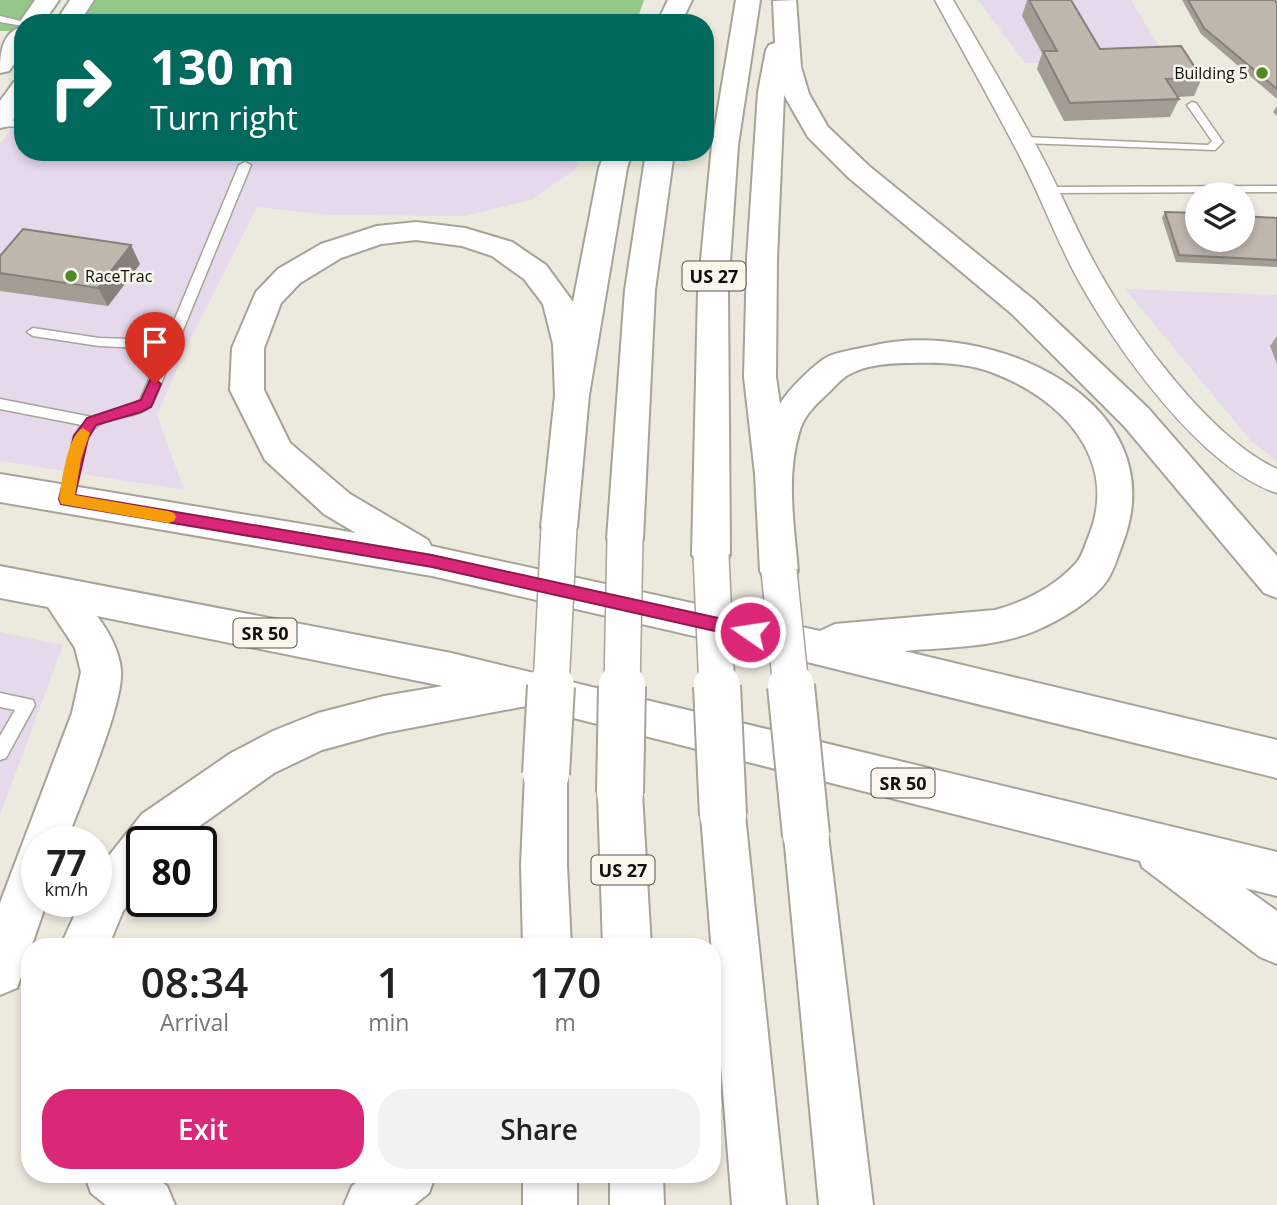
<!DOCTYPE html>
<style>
body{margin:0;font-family:"Open Sans",sans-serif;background:#f2f2f2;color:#222;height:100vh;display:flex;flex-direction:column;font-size:26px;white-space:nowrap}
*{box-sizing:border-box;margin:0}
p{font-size:23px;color:#767676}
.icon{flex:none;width:38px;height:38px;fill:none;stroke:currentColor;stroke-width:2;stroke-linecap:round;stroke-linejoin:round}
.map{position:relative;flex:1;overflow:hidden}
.sheet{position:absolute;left:21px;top:938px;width:700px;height:245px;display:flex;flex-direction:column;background:#fff;border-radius:28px;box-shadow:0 4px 10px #0003}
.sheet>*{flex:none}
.banner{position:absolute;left:14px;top:14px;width:700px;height:147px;border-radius:28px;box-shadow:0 4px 10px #0003;background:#00695c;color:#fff;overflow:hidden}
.tools{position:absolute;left:1185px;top:182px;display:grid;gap:14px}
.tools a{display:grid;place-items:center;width:70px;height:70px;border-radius:50%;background:#fff;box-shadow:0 4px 10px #0003;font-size:35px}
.speed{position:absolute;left:21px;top:826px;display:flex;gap:14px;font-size:35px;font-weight:700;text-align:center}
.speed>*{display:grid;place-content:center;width:91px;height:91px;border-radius:50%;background:#fff;box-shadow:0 4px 10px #0003;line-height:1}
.speed small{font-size:18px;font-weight:400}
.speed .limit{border:4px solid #111;border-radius:10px;background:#fff;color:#111}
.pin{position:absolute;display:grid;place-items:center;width:60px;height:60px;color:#fff;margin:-72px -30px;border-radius:50% 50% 50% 0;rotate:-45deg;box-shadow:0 0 7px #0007}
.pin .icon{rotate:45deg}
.me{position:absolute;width:77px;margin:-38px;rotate:283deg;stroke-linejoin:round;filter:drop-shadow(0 0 5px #0008)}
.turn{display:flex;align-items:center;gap:24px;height:147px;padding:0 21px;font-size:32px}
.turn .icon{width:91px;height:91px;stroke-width:2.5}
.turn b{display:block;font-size:49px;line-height:60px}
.eta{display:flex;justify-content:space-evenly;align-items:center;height:119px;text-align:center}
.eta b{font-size:42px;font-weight:600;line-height:49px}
.button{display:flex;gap:14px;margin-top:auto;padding:14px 21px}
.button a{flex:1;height:80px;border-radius:28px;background:#db2777;color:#fff;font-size:28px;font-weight:600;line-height:80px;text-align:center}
.button a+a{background:#f2f2f2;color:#222}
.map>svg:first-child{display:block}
.commercial{fill:#e7d9ec}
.green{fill:#95c788}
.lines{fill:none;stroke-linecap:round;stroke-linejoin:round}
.lane-casing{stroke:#a6a398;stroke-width:3}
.street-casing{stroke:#a6a398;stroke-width:3}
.secondary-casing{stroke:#a6a398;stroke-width:4}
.highway-casing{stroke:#a6a398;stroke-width:4}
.lane{fill:#fff;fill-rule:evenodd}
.street{fill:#fff;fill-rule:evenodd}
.secondary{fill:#fff;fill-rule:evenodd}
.highway{fill:#fff;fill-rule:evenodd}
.highway-bridge-far1-casing{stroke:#a6a398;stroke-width:38;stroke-linecap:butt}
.highway-bridge-casing{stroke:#a6a398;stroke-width:50;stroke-linecap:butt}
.highway-bridge-far1{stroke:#fff;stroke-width:35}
.highway-bridge{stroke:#fff;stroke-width:46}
.wall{fill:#a49d96}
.shaded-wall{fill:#867f7a}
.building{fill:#bfb6ae;stroke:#867f7a;stroke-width:2}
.route{fill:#db2777;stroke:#8e194d;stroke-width:2}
.slow{fill:#f59e0b}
.poi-dot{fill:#4e8a28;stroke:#f9f6eb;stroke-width:2.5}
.labels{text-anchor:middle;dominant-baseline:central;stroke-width:5;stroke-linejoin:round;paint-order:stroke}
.far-poi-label{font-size:16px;fill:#0f0e0a;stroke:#f9f6eb;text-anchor:end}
.shield{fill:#f9f6eb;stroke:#55544e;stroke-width:2}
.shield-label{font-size:18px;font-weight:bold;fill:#0f0e0a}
</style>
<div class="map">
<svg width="1277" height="1205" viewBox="0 0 1277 1205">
<rect width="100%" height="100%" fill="#ece9de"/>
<g class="commercial">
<polygon points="978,0 1131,0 1168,62 1025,63"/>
<polygon points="23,111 23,152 583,152 576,169 531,200 465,216 329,215 257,207 187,346 157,415 184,490 0,461 0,144"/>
<polygon points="1125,289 1277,295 1277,461 1251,441"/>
<polygon points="0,632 63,645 0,815"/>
</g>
<g class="green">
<polygon points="0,0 36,0 13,31 0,31"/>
<polygon points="96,0 644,0 636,23 81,23"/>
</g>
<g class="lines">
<defs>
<g id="lane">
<polygon points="0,16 28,23 23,23 23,26 0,22"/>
<polygon points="1192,102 1196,103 1223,142 1215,150 1023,143 1018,140 1023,137 1208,145 1212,141 1187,105"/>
<polygon points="0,120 23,121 23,127 0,126"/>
<path d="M245,162L251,165L153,403C139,420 114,414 97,426C83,435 77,482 73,499L66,505L61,503L59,499L74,436L82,425L0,409V399L92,417L131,405L140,400L162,349L99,346L33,336L27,332L33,328L99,338L166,340L239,165Z"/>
<polygon points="1277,186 1277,192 1046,193 1040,190 1046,187"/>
<polygon points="0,693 33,700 35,705 6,758 0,760 0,736 15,710 0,707"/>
</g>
<path id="street" d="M935,0H953C982,49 1011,99 1038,149C1060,189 1077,233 1100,273C1136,337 1211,438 1277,469V493C1201,469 1112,343 1075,274C1054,234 1038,190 1016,149C990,99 962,50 935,0Z"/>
<g id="secondary">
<path d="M35,0H59L43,23H23V52L9,71L0,73C0,56 1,32 22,27L19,23Z"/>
<polygon points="70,0 94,0 79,23 55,23"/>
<polygon points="23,79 23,106 9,126 0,128 0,101 14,82"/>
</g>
<g id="highway">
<polygon points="668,0 692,0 681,23 657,23"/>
<polygon points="736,0 760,0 738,145 728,291 730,555 724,566 711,570 698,566 692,555 698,291 712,145"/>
<path d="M796,0L801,67L809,94L828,127L869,166L1034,300L1148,408L1277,556V598L1264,593L1124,426L1012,314L849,178L808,137L784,95L777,259L776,377L780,404C788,390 815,363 829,356C842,351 857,349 871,346C987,317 1179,400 1122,545C1118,556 1114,569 1108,579C1094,601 1058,621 1035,631C994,648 947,647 904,651L1277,740V778L803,661L432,576L0,502V474L356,533L324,514L265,460L230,390L232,348L256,292L278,269L321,244L377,226L416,222L465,228L512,242L546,265L573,302L599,168L605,152H632L627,168L589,395L577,527L572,537L559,541L546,537L541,527L555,395L553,344L543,304L524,279L492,256L462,246L416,240L381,244L341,258L300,283L281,303L264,348V390L290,443L350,494L428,540L431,546L820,631L835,624L995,610C1025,602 1056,586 1077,562C1082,556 1085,546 1088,538C1121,460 1062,398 991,372C967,363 938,362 912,363C893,363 867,364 850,374C841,378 833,389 826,395C814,406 803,417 799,433C786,478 794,525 798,571L792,582L779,586L766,582L760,571L755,474L744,377L747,259L758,92L766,50L769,45L775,43L773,1Z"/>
<polygon points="646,152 674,152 655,290 643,539 638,549 625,554 612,549 607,539 625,290"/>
<path d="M0,566L451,653L1277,852V896L1245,888L1277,911V964L1260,957L1142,867L1140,861L526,706L384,733L322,750L274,773L177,842H142V887L123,911L108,947H60L81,901H96V872L142,814L231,753L273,731L318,713L384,696L443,686L97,616C109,632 119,650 121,670C124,705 80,804 66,842H37V901H47L17,988L0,995V903L72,713L81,672L75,648L48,607L0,598Z"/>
<polygon points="546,754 561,760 567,774 567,865 571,947 523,947 521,865 525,774 531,760"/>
<polygon points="620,773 635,779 642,793 651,947 603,947 598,793 605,779"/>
<polygon points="723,794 739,800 745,815 786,1205 732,1205 701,815 707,800"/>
<polygon points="806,814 822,820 828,835 873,1205 819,1205 784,835 790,820"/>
<polygon points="84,1174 152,1174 167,1186 175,1205 106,1205 91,1193"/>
<polygon points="367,1174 436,1174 429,1193 414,1205 344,1205 352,1186"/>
<rect x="523" y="1174" width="54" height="31"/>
<polygon points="610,1174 663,1174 664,1205 610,1205"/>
</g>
</defs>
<use href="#lane" class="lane-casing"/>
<use href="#street" class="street-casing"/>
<use href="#secondary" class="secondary-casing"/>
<use href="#highway" class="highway-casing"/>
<use href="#lane" class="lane"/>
<use href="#street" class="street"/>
<use href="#secondary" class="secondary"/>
<use href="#highway" class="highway"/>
<defs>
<g id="highway-bridge-far1">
<polyline points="711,555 717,688"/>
<polyline points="779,571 791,688"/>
<polyline points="551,688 559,527"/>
<polyline points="622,688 625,539"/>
</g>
<g id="highway-bridge">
<polyline points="717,686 723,815"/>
<polyline points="791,686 806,835"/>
<polyline points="546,774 551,686"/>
<polyline points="620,793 622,686"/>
</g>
</defs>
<use href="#highway-bridge-far1" class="highway-bridge-far1-casing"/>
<use href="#highway-bridge" class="highway-bridge-casing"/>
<use href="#highway-bridge-far1" class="highway-bridge-far1"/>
<use href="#highway-bridge" class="highway-bridge"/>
</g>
<g class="wall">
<polygon points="1027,0 1071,0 1100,49 1202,78 1194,96 1177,97 1179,99 1170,117 1064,121 1037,69 1042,53 1022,16"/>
<polygon points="1182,0 1275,0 1277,4 1277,99 1201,34"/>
<polygon points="1277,106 1277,116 1273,112"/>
<polygon points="1165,212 1277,218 1277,267 1176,262 1162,218"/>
<polygon points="0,256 140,264 108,306 0,291"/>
<polygon points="1277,336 1277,364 1270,346"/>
</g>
<polygon class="shaded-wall" points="131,245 140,264 108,306 98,288"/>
<g class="building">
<polygon points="1029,0 1071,0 1100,49 1181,46 1202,78 1166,79 1179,99 1070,103 1043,51 1057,51"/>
<polygon points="1188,0 1275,0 1277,4 1277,89 1204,28"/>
<polygon points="1165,212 1197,213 1197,240 1242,240 1242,216 1277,218 1277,260 1179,255"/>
<polygon points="23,229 131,245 98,288 0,273 0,256"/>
</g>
<polygon class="route" points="155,379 161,384 151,407 141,412 96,425 88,438 75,495 432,555 750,625 756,627 758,632 756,637 750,639 432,567 61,504 59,499 74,436 87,418 141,400 150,380"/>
<path class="slow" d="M83,428L90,433L81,459L75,495L168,511L174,513L176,517L174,521L168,523L61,504L59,499C62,483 67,435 83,428Z"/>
<g class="poi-dot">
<circle cx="1262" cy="73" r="7"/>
<circle cx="71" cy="276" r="7"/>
</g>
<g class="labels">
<g class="far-poi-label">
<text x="1248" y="73">Building 5</text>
<text x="85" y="276" text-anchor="start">RaceTrac</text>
</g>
<g class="shield">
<rect x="682.5" y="261.5" width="63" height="29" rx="5"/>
<rect x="233.5" y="618.5" width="63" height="29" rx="5"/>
<rect x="871.5" y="768.5" width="63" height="29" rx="5"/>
<rect x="591.5" y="855.5" width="63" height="29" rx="5"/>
</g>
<g class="shield-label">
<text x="714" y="276">US 27</text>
<text x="265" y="633">SR 50</text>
<text x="903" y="783">SR 50</text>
<text x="623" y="870">US 27</text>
</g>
</g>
</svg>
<div class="tools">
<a><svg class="icon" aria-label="layers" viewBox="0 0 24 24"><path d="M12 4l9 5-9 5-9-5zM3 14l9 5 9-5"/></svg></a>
</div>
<div class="speed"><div>77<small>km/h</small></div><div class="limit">80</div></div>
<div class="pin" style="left:155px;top:384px;background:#d93025"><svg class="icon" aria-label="arrive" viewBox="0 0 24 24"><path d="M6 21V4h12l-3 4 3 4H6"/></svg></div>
<svg class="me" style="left:750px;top:632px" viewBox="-20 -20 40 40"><circle r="17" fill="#db2777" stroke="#fff" stroke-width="3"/><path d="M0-11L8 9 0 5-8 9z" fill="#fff"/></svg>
<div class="banner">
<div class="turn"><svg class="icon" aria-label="right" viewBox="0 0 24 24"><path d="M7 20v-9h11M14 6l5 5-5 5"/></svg><div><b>130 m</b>Turn right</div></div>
</div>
<section class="sheet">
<div class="eta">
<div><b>08:34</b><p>Arrival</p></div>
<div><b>1</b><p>min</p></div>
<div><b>170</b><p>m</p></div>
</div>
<div class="button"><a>Exit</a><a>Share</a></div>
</section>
</div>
